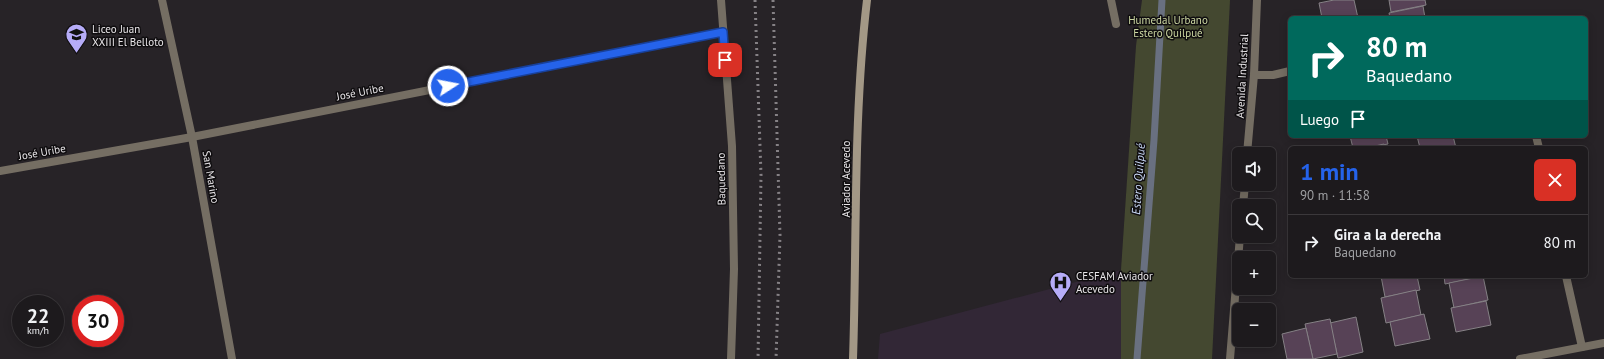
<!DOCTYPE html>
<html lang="es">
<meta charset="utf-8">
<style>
body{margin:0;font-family:"PT Sans",sans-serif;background:#2a272a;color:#f1f3f6;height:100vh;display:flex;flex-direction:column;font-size:15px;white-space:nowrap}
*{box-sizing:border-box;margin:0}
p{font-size:13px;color:#a0a1a4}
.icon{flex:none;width:22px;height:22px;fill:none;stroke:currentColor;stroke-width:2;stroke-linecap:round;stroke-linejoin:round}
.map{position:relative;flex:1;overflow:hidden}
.panel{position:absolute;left:1288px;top:146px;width:300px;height:132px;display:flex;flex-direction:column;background:#1d1a1d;border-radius:6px;box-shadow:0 2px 10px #0003,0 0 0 1px #3b383b}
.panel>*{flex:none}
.guide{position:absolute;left:1288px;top:16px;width:300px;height:122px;border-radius:6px;box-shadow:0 2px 10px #0003,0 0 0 1px #3b383b;background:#00695c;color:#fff;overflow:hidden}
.buttons{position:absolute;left:1232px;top:147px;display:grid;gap:8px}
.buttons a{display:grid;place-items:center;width:44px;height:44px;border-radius:6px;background:#1d1a1d;box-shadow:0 2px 10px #0003,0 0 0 1px #3b383b;font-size:20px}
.speed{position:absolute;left:12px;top:295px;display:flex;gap:8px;font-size:20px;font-weight:700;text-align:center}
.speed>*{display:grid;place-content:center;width:52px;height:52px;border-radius:50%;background:#1d1a1d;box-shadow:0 2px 10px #0003,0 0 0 1px #3b383b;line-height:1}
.speed small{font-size:10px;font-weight:400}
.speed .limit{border:6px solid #d22;background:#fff;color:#111}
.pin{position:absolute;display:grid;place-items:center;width:34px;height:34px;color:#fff;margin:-17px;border-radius:8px;box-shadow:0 2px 6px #0006}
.me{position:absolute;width:44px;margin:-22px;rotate:79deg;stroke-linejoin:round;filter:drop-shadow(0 0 3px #0008)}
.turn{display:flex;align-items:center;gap:14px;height:84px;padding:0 12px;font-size:18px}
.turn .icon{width:52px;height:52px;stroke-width:2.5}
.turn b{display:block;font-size:28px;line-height:34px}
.then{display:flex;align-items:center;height:38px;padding:0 12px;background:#0003;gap:8px;font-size:15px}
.round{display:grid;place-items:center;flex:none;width:42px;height:42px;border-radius:6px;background:#2a272a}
.head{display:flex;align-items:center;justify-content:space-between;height:68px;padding:0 12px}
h1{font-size:24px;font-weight:800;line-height:30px;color:#2563eb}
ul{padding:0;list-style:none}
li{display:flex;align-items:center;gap:12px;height:56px;padding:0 12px;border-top:1px solid #3b383b}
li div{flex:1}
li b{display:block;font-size:15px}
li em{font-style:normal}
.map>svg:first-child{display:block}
.medical{fill:#322736}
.green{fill:#444830}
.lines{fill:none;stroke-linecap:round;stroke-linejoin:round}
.stream{stroke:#697080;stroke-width:7}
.building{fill:#574256;stroke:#858185}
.service{stroke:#756e63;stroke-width:8}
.minor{stroke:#756e63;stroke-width:8}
.secondary{stroke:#a39886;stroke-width:8}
.rail{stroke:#858185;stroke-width:3;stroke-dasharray:2 4;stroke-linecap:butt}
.route-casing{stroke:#184099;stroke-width:10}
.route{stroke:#2563eb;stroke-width:7}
.labels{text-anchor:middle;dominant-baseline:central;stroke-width:3;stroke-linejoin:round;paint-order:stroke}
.park-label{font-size:11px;fill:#ccd7a2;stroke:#0f0d0f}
.poi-label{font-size:11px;fill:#e8e5e8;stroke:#0f0d0f;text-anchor:start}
.street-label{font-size:11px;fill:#e8e5e8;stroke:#0f0d0f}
.water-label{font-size:12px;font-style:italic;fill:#cad9f6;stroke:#0f0d0f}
</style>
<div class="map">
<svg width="1604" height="359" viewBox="0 0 1604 359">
<rect width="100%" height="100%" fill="#272327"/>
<polygon class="medical" points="1121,270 1121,359 878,359 880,334"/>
<polygon class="green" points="1142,0 1230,0 1212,359 1121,359 1121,270 1136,46"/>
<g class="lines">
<polyline class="stream" points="1137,359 1154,140 1162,0"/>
</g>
<g class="building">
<polygon points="1334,0 1354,0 1358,18 1322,18 1319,3"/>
<polygon points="1389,0 1425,0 1426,5 1391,12"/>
<polygon points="1423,6 1425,18 1390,18 1389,13"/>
<polygon points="1350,136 1386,136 1388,144 1366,148 1353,148"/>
<polygon points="1417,136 1453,136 1456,148 1420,148"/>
<polygon points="1384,144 1385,148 1366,148"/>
<polygon points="1381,276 1417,276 1420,290 1385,297"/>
<polygon points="1444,276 1480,276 1480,277 1445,284"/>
<polygon points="1483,276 1488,300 1454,308 1449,283"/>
<polygon points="1416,290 1421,315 1386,323 1381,298"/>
<polygon points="1486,301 1491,325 1456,332 1451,308"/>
<polygon points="1424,314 1430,339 1395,346 1390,322"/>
<polygon points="1356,317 1363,352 1338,358 1330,323"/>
<polygon points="1330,319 1337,354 1313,359 1305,324"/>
<polygon points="1306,328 1313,359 1287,359 1282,334"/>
</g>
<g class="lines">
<polyline class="service" points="1254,75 1273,75 1290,71"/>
<g class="minor">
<polyline points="162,0 192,137 232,359"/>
<polyline points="721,0 732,146 734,269 731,359"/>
<polyline points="1111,0 1116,24"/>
<polyline points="1536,136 1539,148"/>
<polyline points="1247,154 1254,75 1257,0"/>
<polyline points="0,171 192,137 723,32"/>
<polyline points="1243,206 1245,184"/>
<polyline points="1566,276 1582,347"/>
<polyline points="1230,359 1240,236"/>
<polyline points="1520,359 1604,343"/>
</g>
<path class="secondary" d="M853,359C857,239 853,119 867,0"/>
<g class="rail">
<polyline points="755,0 761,175 758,359"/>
<polyline points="773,0 780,235 776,359"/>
</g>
</g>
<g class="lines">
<defs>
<polyline id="route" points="448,86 723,32 725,60"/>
</defs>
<use href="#route" class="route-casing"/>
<use href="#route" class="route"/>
</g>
<defs>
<symbol id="school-pin" viewBox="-11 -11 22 30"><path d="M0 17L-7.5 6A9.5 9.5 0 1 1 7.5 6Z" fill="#b6acf8" stroke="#0f0d0f"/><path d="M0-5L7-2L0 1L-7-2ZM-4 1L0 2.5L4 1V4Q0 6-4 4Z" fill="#111"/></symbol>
<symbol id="hospital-pin" viewBox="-11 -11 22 30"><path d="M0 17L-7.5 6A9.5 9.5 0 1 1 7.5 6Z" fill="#b6acf8" stroke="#0f0d0f"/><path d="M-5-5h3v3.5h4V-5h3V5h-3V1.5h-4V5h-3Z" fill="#111"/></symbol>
</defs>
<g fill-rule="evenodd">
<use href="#school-pin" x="64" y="22" width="25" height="34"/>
<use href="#hospital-pin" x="1048" y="270" width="25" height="34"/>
</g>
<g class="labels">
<g class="park-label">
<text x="1168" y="20">Humedal Urbano<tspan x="1168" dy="13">Estero Quilpué</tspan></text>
</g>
<g class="poi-label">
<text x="92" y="29">Liceo Juan<tspan x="92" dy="13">XXIII El Belloto</tspan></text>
<text x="1076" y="276">CESFAM Aviador<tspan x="1076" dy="13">Acevedo</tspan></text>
</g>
<g class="street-label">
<text transform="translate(1242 76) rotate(-87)">Avenida Industrial</text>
<text transform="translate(360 92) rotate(-11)">José Uribe</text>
<text transform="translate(42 152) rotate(-10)">José Uribe</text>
<text transform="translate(211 177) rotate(80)">San Marino</text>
<text transform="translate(721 179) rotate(-91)">Baquedano</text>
<text transform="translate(846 179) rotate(-90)">Aviador Acevedo</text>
</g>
<g class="water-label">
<text transform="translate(1138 179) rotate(-86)">Estero Quilpué</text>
</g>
</g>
</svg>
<div class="buttons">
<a><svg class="icon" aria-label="sound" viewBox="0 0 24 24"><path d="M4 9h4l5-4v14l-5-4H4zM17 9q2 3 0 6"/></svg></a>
<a><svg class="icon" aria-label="search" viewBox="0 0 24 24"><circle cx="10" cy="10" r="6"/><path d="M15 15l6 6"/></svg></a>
<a>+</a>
<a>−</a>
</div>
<div class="speed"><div>22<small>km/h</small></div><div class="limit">30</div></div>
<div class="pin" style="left:725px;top:60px;background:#d93025"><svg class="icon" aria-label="arrive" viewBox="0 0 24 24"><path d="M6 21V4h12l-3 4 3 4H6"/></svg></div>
<svg class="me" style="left:448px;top:86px" viewBox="-20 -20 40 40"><circle r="17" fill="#2563eb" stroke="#fff" stroke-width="3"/><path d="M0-11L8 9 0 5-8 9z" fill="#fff"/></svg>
<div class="guide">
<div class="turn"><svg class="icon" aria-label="right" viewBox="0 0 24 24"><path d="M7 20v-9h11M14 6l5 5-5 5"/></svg><div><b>80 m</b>Baquedano</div></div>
<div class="then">Luego<svg class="icon" aria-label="arrive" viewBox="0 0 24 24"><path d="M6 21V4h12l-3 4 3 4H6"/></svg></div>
</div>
<section class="panel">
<div class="head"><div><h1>1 min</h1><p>90 m · 11:58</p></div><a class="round" style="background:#d93025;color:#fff"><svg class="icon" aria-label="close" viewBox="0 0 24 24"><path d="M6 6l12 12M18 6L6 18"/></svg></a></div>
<ul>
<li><svg class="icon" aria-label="right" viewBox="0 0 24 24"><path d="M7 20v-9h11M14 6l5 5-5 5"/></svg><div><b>Gira a la derecha</b><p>Baquedano</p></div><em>80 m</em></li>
</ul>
</section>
</div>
